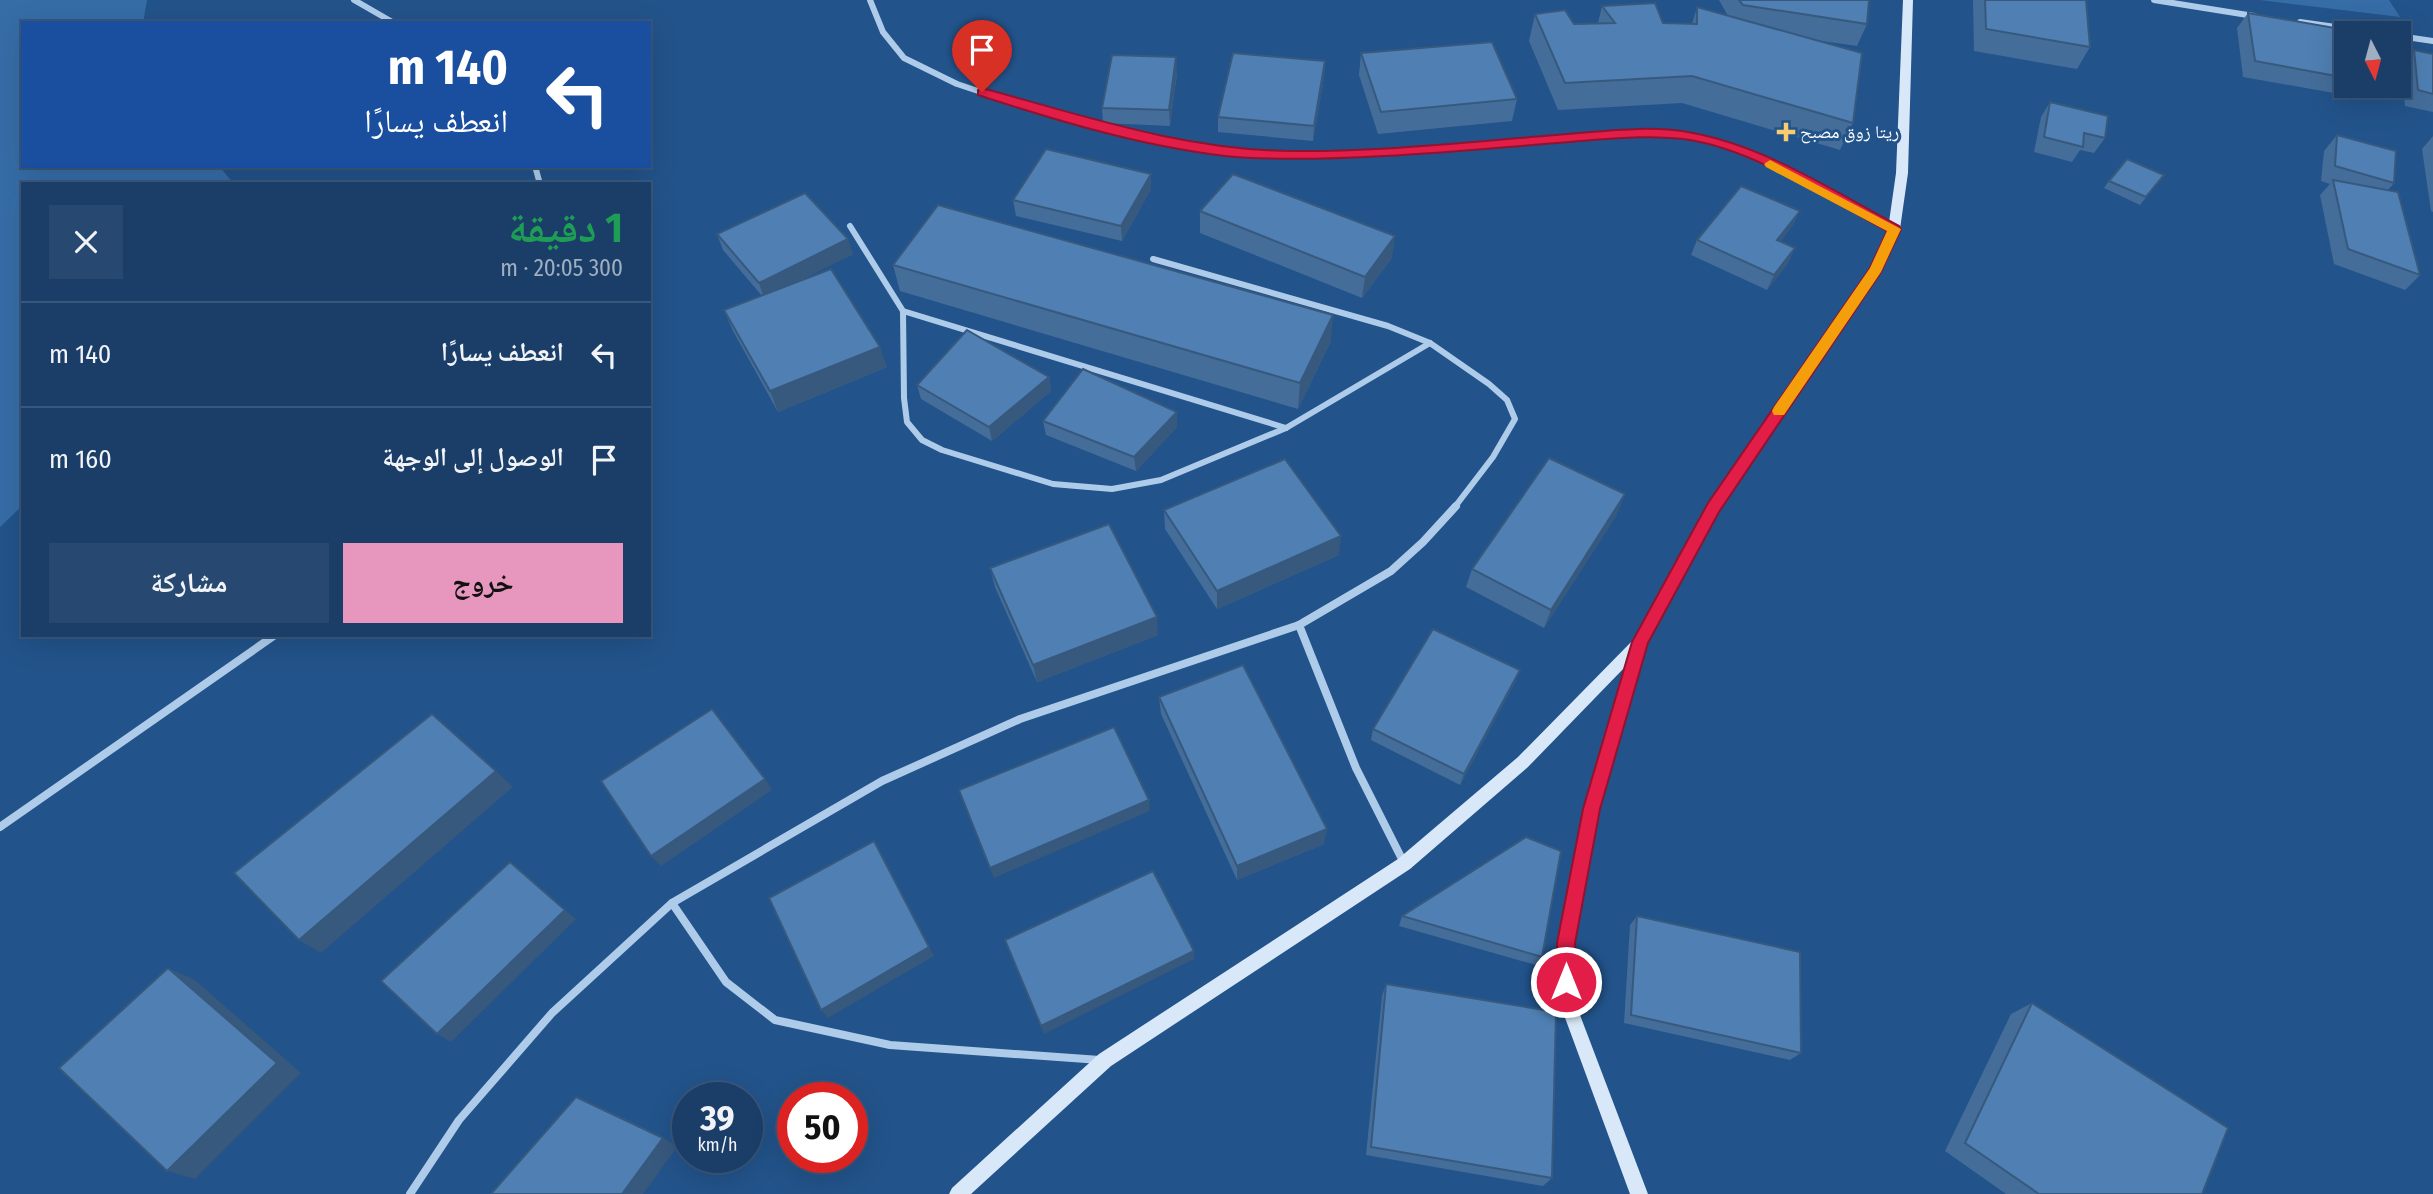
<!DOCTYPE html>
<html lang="ar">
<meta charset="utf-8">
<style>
body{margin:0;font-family:"Fira Sans Condensed","Noto Naskh Arabic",sans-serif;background:#274971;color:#f1f3f6;direction:rtl;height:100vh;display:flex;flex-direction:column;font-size:26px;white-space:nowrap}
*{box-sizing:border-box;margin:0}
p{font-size:23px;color:#9faec0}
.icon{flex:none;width:38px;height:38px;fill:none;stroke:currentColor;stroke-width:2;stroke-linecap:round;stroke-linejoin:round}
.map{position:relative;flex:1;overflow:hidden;direction:ltr}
.details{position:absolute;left:21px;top:182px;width:630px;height:455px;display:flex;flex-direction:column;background:#1a3e68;border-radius:0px;box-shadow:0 7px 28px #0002,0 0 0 2px #38577c;direction:rtl}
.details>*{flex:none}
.top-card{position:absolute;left:21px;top:21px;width:630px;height:147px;border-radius:0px;box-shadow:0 7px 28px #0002,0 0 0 2px #38577c;direction:rtl;background:#1a4fa0;color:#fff;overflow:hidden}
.needle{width:46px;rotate:174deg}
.controls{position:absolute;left:2334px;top:21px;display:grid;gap:14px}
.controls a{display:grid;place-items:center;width:77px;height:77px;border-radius:0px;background:#1a3e68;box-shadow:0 7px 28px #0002,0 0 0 2px #38577c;font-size:35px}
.speed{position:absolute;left:672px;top:1082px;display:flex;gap:14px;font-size:35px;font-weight:700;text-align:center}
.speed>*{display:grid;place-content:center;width:91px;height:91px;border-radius:50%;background:#1a3e68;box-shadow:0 7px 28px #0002,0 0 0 2px #38577c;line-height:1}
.speed small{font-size:18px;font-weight:400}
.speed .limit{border:10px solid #d22;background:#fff;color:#111}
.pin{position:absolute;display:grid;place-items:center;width:60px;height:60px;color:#fff;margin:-72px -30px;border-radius:50% 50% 50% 0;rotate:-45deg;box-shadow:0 0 7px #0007}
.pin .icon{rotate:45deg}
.me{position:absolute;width:77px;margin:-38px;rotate:0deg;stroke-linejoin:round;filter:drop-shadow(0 0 5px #0008)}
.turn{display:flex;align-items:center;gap:24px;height:147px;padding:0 28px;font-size:32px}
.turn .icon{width:91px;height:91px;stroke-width:2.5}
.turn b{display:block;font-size:49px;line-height:60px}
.round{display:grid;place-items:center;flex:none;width:74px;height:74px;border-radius:0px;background:#274971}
.overview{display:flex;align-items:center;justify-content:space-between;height:119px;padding:0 28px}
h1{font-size:42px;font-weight:700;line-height:52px;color:#1e9e55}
.primary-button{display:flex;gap:14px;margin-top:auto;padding:14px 28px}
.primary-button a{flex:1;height:80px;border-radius:0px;background:#e797bd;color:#111;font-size:28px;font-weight:700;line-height:80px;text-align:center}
.primary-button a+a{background:#274971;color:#f1f3f6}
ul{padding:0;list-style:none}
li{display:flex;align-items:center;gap:21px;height:105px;padding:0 28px;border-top:2px solid #38577c}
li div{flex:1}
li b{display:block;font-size:26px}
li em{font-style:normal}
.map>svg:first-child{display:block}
.green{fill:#366da7}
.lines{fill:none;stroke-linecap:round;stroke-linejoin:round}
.minor-far1{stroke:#aeccea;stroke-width:6}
.minor{stroke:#aeccea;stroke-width:8}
.secondary{fill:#d9e8f8;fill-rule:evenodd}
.wall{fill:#446d9a}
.shaded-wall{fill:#37597d}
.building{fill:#4f7fb3;stroke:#37597d;stroke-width:2}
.route{fill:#e11d48;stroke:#92132f;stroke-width:2}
.slow{fill:#f59e0b}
.poi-dot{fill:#f7cb70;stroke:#22538a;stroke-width:2.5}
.labels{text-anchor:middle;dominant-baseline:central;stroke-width:6;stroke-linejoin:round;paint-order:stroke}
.far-poi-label{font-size:18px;fill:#fff;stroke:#22538a;text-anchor:start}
</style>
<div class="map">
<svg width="2433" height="1194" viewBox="0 0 2433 1194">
<rect width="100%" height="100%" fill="#22538a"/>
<g class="green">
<polygon points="0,0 147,0 143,23 23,23 23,166 219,166 234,184 23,184 23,505 0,527"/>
<polygon points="2260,0 2389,0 2400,17"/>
</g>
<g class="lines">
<g class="minor-far1">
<polyline points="354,0 394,23"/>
<polyline points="870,0 883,32 904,58 957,84 1033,109 1156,140 1225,152 1292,155 1383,152 1642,133 1691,136 1734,147 1783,169 1894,229"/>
<polyline points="2154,0 2254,16"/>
<polyline points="2300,22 2378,33"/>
<polyline points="2399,36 2433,41"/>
<polyline points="535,166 540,184"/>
<polyline points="850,226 903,311 904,398 907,422 922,440 942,450 1053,484 1112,489 1161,480 1286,428 1430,343"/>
<polyline points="1153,259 1388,326 1430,343 1489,384 1507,400 1515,419 1493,457 1454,508"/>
<polyline points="903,311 1286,428"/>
</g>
<g class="minor">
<polyline points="1299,625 1391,571 1423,542 1456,506"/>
<polyline points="0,827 275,635"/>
<polyline points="672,903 726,982 775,1020 890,1045 1100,1060"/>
<polyline points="410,1194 459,1120 552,1013 672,903 882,781 1020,719 1299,625 1356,768 1404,863"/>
</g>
<polygon class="secondary" points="1903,0 1913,0 1908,173 1900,229 1880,272 1719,511 1647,643 1600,809 1574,943 1574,982 1580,1015 1648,1194 1630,1194 1564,1015 1558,982 1558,943 1584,809 1626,666 1528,767 1410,869 1111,1066 971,1194 949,1194 952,1188 1099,1054 1398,859 1518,757 1635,638 1709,503 1871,268 1888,229 1896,173"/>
</g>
<g class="wall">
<polygon points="1719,0 1869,0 1867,24 1857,46 1815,40 1853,123 1840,150 1682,103 1558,110 1529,41 1535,14 1574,24 1598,23 1602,6 1663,23 1692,24 1697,7 1728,16"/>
<polygon points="1973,0 2086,0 2090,47 2077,69 1974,51"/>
<polygon points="2248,13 2347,33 2347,86 2365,86 2356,97 2243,77 2237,28"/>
<polygon points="2414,50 2433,54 2433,112 2405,106 2401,65"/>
<polygon points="1361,53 1517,99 1512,121 1378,134 1359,75"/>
<polygon points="1325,61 1324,77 1313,141 1218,132 1218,117"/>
<polygon points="1177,73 1170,126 1103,123 1102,108"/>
<polygon points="2050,102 2105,138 2094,153 2080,150 2072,162 2034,152 2041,117"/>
<polygon points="2337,135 2394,183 2388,190 2420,275 2405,290 2334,264 2320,195 2330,184 2321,181 2324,151"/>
<polygon points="2433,136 2433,212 2431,211 2422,149"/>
<polygon points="1151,174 1151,189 1122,241 1016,216 1013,200"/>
<polygon points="2164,175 2140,205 2104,188 2109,181"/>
<polygon points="1200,211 1392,258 1362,298 1200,233"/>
<polygon points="1800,211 1792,226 1780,242 1795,248 1788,263 1767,290 1691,255 1697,240"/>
<polygon points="717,234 853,254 792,284 887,367 778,412 733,331 724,310 762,296 723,250"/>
<polygon points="893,265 1331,341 1298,409 900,291"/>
<polygon points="1049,377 1051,391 992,441 921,399 917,385"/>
<polygon points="1177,412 1177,427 1136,471 1046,435 1043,421"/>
<polygon points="1164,510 1339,555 1217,609 1165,529"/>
<polygon points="1617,514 1544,628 1466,587 1472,569"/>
<polygon points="990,568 1158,635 1037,682 995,587"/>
<polygon points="1520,670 1515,682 1460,785 1371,740 1373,729"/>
<polygon points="1159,697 1324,844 1237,880 1161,714"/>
<polygon points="1402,916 1542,957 1536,965 1399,926"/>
<polygon points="1637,916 1801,1053 1790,1060 1624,1023 1630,925"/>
<polygon points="1386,984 1552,1178 1543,1186 1366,1155 1382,996"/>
<polygon points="2032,1003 2202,1194 2006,1194 1945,1151 2011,1014"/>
</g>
<g class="shaded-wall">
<polygon points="1176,57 1177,73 1170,126 1169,110"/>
<polygon points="1325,61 1324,77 1313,141 1314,126"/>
<polygon points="1151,174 1151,189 1122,241 1121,226"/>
<polygon points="1800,211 1792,226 1770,255 1777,240"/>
<polygon points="1395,236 1392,258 1362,298 1365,277"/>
<polygon points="848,239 853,254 764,298 759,283"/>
<polygon points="1795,248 1788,263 1767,290 1774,275"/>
<polygon points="1333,315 1331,341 1298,409 1300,383"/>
<polygon points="880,347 887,367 778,412 770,391"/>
<polygon points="1049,377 1051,391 992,441 989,427"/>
<polygon points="1177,412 1177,427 1136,471 1134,457"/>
<polygon points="1625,494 1617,514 1544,628 1551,610"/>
<polygon points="1341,536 1339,555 1217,609 1217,591"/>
<polygon points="1157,617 1158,635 1037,682 1033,665"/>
<polygon points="1520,670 1515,682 1460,785 1464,774"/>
<polygon points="496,771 513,787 321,953 299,940"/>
<polygon points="765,779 772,790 661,866 651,856"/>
<polygon points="1149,800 1150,811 994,878 990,868"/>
<polygon points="1327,829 1324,844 1237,880 1237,866"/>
<polygon points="880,851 934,956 828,1018 821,1010"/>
<polygon points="510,862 576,919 451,1042 437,1034"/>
<polygon points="1194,951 1194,959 1044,1034 1041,1026"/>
<polygon points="168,968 195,980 301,1073 195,1179 167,1171"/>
<polygon points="663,1138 678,1146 643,1194 622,1194"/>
</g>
<g class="building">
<polygon points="1739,0 1869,0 1867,24 1743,5"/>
<polygon points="1985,0 2086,0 2090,47 1986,29"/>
<polygon points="1655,3 1663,23 1697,24 1697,7 1862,53 1853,123 1692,76 1565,83 1535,14 1565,10 1574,24 1615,23 1602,6"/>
<polygon points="2248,13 2358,32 2358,33 2347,33 2347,78 2255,61"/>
<polygon points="1492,42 1517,99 1381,112 1361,53"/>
<polygon points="2414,50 2433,54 2433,94 2418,90"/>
<polygon points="1233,53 1325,61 1314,126 1218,117"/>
<polygon points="1112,55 1176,57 1169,110 1102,108"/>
<polygon points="2050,102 2108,116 2105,138 2084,133 2083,147 2044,137"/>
<polygon points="2337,135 2396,151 2394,183 2335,166"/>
<polygon points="1046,149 1151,174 1121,226 1013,200"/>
<polygon points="2127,159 2164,175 2146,197 2109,181"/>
<polygon points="1233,174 1395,236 1365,277 1200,211"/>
<polygon points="2333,180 2398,192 2420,275 2348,249"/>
<polygon points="1741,186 1800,211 1777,240 1795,248 1774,275 1697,240"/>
<polygon points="805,193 848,239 759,283 717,234"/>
<polygon points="938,205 1333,315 1300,383 893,265"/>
<polygon points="831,269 880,347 770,391 724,310"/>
<polygon points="967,330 1049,377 989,427 917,385"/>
<polygon points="1083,369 1177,412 1134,457 1043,421"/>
<polygon points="1549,458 1625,494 1551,610 1472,569"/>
<polygon points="1285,459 1341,536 1217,591 1164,510"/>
<polygon points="1109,524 1157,617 1033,665 990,568"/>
<polygon points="1433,629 1520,670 1464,774 1373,729"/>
<polygon points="1243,665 1327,829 1237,866 1159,697"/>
<polygon points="712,709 765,779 651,856 601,781"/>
<polygon points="432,714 496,771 299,940 234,873"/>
<polygon points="1114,727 1149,800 990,868 959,790"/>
<polygon points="1526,837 1561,851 1542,957 1402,916"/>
<polygon points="874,841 929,947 821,1010 769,898"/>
<polygon points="510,862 565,910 437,1034 381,981"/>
<polygon points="1153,871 1194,951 1041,1026 1005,940"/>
<polygon points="1637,916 1800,952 1801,1053 1631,1015"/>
<polygon points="168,968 277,1063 167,1171 59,1068"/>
<polygon points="1386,984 1556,1012 1552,1178 1371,1147"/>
<polygon points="2032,1003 2228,1128 2202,1194 2039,1194 1965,1143"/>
<polygon points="576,1097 663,1138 622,1194 491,1194"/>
</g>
<path class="route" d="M982,88C1085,116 1184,150 1292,151C1380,152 1468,142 1556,135C1600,132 1648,124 1693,133C1767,147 1833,191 1899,226L1901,229L1881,272L1719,512L1648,643L1600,809L1575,943L1576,982L1573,989L1566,992L1559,989L1557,982V943L1583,809L1632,642L1708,503L1870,268L1887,231C1827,199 1757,151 1690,140C1650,134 1609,139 1569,142C1507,147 1445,153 1384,156C1331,159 1277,161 1225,156C1141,146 1058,121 978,95V90Z"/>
<polygon class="slow" points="1770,160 1901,229 1881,272 1784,415 1774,415 1772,411 1774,407 1870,268 1887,231 1766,167 1764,164"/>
<path class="poi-dot" d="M1782.5 121.5h7v7h7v7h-7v7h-7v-7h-7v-7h7z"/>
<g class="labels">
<g class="far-poi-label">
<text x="1800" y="132">ريتا زوق مصبح</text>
</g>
</g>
</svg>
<div class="controls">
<a><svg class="needle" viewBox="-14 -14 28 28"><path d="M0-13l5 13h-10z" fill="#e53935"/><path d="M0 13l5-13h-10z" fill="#9faec0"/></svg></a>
</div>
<div class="speed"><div>39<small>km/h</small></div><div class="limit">50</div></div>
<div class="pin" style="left:982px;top:92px;background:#d93025"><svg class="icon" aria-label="arrive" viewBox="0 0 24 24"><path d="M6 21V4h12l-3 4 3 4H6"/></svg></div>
<svg class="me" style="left:1566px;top:982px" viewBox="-20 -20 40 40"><circle r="17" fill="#e11d48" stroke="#fff" stroke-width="3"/><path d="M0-11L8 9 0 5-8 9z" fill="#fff"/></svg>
<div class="top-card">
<div class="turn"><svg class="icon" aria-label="left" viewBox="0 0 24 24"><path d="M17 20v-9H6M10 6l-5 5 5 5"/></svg><div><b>140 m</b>انعطف يسارًا</div></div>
</div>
<section class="details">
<div class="overview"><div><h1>1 دقيقة</h1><p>300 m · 20:05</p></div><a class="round"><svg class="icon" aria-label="close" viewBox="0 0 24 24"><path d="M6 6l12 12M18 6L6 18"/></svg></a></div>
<ul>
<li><svg class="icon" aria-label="left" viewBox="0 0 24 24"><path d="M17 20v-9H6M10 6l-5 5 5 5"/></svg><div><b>انعطف يسارًا</b></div><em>140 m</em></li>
<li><svg class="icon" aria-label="arrive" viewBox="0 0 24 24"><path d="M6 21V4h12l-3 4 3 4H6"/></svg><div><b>الوصول إلى الوجهة</b></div><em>160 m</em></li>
</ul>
<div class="primary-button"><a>خروج</a><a>مشاركة</a></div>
</section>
</div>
